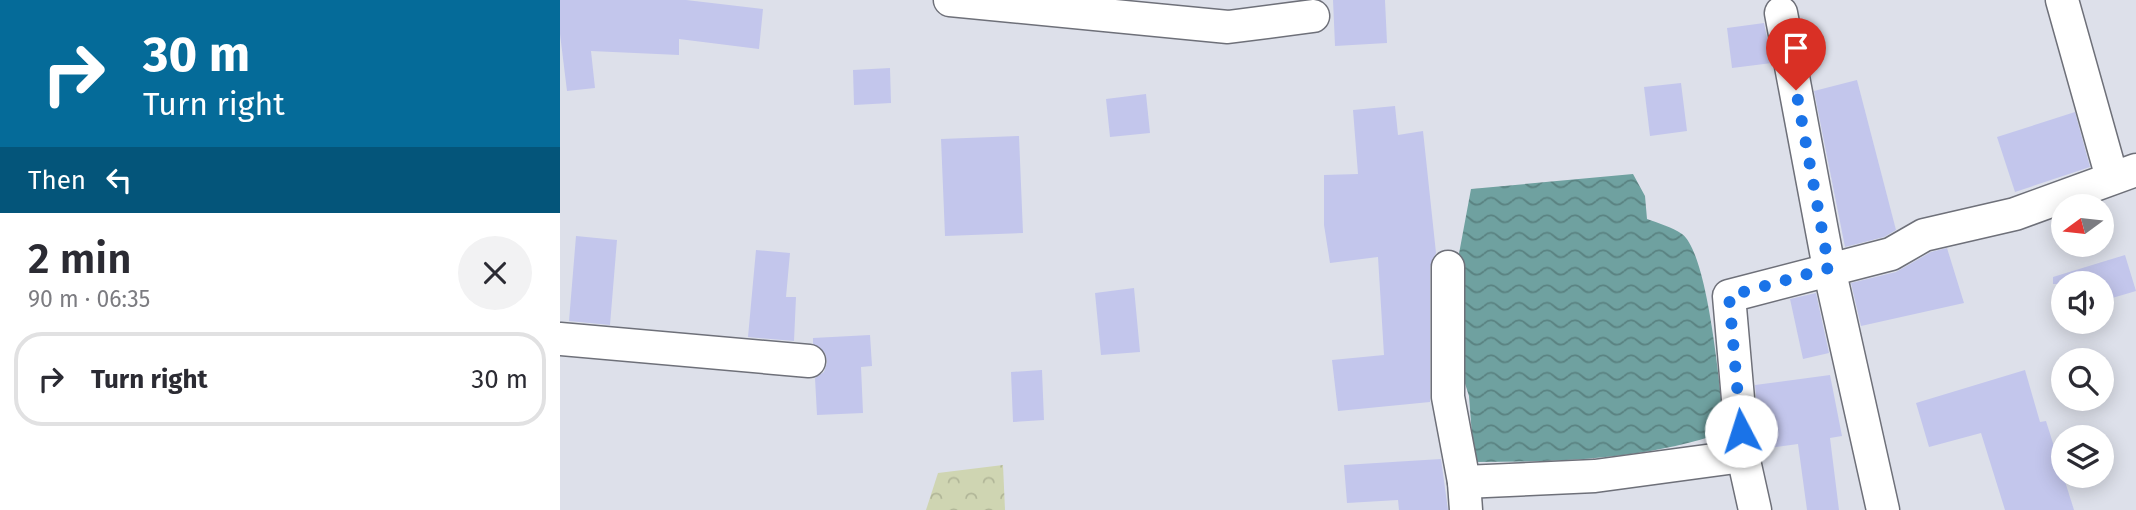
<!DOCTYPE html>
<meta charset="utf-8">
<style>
body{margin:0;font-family:"Fira Sans",sans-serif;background:#f2f2f3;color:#2b2b33;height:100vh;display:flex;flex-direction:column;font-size:26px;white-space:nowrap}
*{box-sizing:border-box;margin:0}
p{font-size:23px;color:#7c7c81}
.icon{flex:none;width:38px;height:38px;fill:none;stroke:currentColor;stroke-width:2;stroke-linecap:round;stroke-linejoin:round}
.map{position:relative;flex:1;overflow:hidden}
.sheet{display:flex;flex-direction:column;background:#fff;width:560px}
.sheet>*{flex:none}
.top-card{background:#056b99;color:#fff;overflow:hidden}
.needle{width:46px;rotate:255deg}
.buttons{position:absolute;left:1491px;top:194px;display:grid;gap:14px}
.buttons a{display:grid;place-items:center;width:63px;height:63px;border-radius:50%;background:#fff;box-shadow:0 4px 18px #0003;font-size:35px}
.pin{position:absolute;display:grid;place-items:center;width:60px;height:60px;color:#fff;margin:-72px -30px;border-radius:50% 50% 50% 0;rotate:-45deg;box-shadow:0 0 7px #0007}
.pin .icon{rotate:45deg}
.me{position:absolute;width:77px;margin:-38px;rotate:355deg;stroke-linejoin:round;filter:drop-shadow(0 0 5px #0008)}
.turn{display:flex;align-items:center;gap:24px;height:147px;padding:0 28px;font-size:32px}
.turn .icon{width:91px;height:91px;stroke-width:2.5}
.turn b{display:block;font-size:49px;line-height:60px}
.then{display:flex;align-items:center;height:66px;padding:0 28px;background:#0003;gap:14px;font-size:26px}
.round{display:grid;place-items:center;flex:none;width:74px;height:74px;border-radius:37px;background:#f2f2f3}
.summary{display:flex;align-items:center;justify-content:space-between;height:119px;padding:0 28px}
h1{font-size:42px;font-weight:600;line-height:52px}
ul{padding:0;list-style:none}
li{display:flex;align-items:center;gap:21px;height:94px;margin:0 14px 10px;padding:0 14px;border:4px solid #e1e1e2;border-radius:28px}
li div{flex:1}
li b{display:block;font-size:26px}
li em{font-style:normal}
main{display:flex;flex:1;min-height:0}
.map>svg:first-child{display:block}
.park{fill:url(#park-crowns)}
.water{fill:url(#water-waves)}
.building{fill:#c3c6ec}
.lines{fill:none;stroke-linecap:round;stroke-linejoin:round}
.minor-casing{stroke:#6e7079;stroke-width:35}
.minor{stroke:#fff;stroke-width:32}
.route{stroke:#1a73e8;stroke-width:12;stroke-dasharray:0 21.6}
</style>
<main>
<section class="sheet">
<div class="top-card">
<div class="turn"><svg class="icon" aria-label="right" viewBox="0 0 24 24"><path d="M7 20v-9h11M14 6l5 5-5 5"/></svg><div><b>30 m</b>Turn right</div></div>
<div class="then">Then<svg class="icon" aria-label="left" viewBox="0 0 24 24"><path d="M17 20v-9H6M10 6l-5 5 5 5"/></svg></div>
</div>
<div class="summary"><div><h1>2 min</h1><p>90 m · 06:35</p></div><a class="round"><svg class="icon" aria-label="close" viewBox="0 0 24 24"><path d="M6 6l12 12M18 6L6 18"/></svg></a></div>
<ul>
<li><svg class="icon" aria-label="right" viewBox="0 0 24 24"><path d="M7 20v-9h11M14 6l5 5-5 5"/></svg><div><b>Turn right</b></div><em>30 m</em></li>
</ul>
</section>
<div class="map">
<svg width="1576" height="510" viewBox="0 0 1576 510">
<defs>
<pattern id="park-crowns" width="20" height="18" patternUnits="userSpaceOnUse" patternTransform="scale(1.75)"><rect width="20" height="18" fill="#cfd5b2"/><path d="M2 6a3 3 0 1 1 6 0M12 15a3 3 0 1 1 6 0" fill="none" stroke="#b1b698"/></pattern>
<pattern id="water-waves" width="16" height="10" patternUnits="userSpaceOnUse" patternTransform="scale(1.75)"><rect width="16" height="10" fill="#6fa1a0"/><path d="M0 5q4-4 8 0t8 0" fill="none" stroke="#5a8281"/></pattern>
</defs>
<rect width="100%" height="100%" fill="#dde0ea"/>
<polygon class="park" points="443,465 445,510 366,510 378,473"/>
<path class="water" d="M1073,174L1085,196L1087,219C1098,223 1112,227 1122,234C1149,254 1160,394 1165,432C1083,460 1000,462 914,462L909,396L900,368L896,270L911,189Z"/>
<g class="building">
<polygon points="0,0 126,0 203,9 199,49 119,39 119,55 31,51 35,88 7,91 0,34"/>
<polygon points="773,0 825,0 827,43 775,46"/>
<polygon points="1204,23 1212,63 1172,68 1167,28"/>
<polygon points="330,68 331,103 294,105 293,70"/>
<polygon points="1297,80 1336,230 1324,237 1285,247 1254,91"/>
<polygon points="1121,83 1127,131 1090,136 1084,87"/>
<polygon points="586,94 590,133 550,137 546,99"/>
<polygon points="835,106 838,135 863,131 876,253 870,267 870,402 778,411 772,360 824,355 818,257 770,263 764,225 764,175 798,174 793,110"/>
<polygon points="1515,112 1530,167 1455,192 1437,137"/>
<polygon points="459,136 463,233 385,236 381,139"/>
<polygon points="16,236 57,240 50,325 9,321"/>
<polygon points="1387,248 1404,303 1301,326 1291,283 1336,272 1371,252"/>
<polygon points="196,250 230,253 226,297 236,297 234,341 188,337"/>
<polygon points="1565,255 1576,291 1542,301 1542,284 1493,284 1493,277"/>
<polygon points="574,288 580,352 541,355 535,293"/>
<polygon points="1256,293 1269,353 1243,359 1230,299"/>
<polygon points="310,335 312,366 301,367 303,413 257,415 255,378 264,372 267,362 265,353 253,344 253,338"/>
<polygon points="482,370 484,420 453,422 451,372"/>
<polygon points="1465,370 1480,422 1486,421 1514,510 1445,510 1421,433 1369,447 1356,403"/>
<polygon points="1270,375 1282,436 1270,438 1279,510 1247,510 1238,444 1201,449 1195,385"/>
<polygon points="881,459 888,510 839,510 838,500 787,503 784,465"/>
</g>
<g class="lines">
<defs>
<g id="minor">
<polyline points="390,0 668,27 753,16"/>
<polyline points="1502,0 1552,178"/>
<polyline points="1221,13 1269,268 1323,510"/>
<polyline points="888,267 888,397 904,482 1035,476 1183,456"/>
<polyline points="0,339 249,361"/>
<polyline points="904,482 906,510"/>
<polyline points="1195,510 1183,456 1169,296 1331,254 1364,235 1455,214 1576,170"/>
</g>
</defs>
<use href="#minor" class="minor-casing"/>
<use href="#minor" class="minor"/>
</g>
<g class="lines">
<polyline class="route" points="1181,431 1169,296 1269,268 1236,90"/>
</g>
</svg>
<div class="buttons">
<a><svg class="needle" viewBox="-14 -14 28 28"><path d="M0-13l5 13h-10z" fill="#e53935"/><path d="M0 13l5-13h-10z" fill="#7c7c81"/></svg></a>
<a><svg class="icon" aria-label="sound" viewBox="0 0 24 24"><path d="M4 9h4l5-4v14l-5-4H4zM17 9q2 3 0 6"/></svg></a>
<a><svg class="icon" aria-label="search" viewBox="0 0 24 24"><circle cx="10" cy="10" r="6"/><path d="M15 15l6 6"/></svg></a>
<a><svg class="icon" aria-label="layers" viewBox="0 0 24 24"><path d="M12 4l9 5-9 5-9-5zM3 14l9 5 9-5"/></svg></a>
</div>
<div class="pin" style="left:1236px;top:90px;background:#d93025"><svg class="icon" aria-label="arrive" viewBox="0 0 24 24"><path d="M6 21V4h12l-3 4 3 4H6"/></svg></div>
<svg class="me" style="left:1181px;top:431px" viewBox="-20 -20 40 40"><circle r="19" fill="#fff"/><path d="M0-13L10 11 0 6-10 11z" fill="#1a73e8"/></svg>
</div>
</main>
